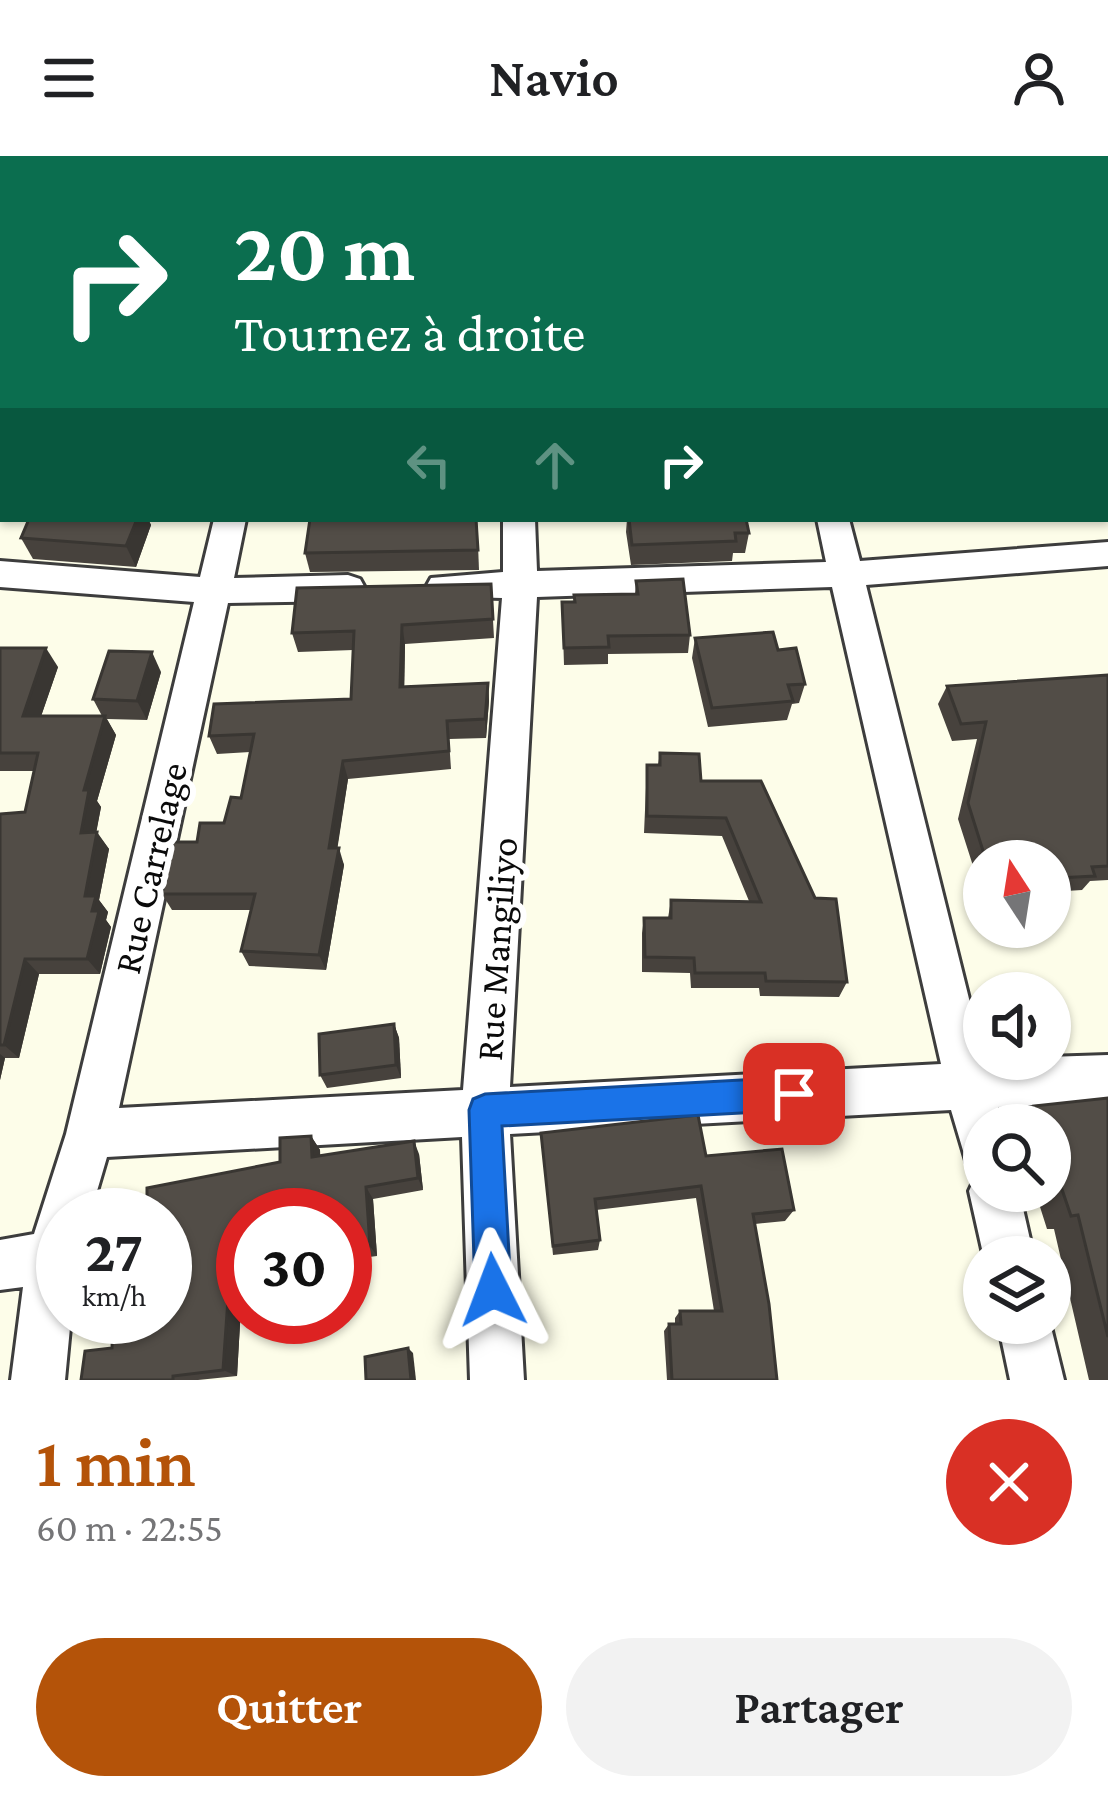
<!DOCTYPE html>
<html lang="fr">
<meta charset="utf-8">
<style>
body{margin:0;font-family:"Crimson Pro",serif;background:#f2f2f2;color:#202124;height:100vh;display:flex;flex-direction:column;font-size:45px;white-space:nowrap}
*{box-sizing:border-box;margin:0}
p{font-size:39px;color:#757577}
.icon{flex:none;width:66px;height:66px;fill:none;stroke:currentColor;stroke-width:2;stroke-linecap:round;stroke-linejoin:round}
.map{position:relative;height:1224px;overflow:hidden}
.side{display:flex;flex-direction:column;background:#fff;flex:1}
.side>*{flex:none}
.hud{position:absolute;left:0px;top:0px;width:1110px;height:366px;box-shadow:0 3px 9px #0004;background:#0b6e4f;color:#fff;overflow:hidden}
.needle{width:78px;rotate:348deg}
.fabs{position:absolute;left:963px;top:684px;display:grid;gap:24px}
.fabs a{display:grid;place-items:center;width:108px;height:108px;border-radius:50%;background:#fff;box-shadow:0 3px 9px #0004;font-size:60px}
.speed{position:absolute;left:36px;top:1032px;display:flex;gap:24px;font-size:60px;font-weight:700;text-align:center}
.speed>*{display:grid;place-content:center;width:156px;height:156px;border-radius:50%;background:#fff;box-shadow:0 3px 9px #0004;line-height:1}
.speed small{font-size:30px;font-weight:400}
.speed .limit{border:18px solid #d22;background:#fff;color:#111}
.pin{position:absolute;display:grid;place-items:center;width:102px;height:102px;color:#fff;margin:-51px;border-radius:24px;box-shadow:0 6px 18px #0006}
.me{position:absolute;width:132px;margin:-66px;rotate:357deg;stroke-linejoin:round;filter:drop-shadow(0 0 9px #0008)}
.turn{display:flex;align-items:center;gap:42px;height:252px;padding:0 36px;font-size:54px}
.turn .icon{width:156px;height:156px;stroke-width:2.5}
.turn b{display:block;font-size:84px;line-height:102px}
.lanes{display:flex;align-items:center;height:114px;padding:0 36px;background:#0003;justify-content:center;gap:60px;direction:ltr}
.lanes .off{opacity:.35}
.round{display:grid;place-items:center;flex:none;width:126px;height:126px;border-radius:63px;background:#f2f2f2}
.headline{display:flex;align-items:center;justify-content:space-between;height:204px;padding:0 36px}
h1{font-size:72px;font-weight:600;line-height:90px;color:#b45309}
.cta{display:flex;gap:24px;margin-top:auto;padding:24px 36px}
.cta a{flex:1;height:138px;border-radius:72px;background:#b45309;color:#fff;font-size:48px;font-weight:600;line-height:138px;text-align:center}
.cta a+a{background:#f2f2f2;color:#202124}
header{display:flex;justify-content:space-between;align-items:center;height:156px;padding:0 36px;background:#fff;font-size:54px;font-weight:600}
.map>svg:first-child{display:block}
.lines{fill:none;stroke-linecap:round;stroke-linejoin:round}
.minor-casing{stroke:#3d3d3d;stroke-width:6}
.minor{fill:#fff;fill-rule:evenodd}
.wall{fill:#47423d}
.shaded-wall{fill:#393632}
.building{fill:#524d47;stroke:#393632;stroke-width:3}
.route{fill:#1a73e8;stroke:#114b97;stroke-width:3}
.labels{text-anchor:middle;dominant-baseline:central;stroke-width:12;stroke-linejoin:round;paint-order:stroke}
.street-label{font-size:39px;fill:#0a0a0a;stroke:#fff}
</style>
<header><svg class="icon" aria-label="menu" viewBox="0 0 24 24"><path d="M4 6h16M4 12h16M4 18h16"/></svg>Navio<svg class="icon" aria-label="person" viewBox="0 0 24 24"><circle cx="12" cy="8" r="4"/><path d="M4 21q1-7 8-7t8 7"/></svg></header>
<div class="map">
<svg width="1108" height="1224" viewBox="0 0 1108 1224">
<rect width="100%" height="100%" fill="#fdfde9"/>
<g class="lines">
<defs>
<g id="minor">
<rect x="511" y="0" width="24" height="3"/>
<polygon points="730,0 754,0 755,3 731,3"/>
<polygon points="931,0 955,0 956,3 932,3"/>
<rect x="1107" y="33" width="1" height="16"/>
<rect x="0" y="160" width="3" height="18"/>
<polygon points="3,245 3,270 0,271 0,246"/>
<rect x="1107" y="316" width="1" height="24"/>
<path d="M214,363H246L234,422L348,419L360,423L365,432L360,441L348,445L228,447L119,952L463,934L502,442L431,440L426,431L431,422L503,416V363H535L537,415L826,406L817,363H849L860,405L1108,386V410L866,429L984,903L1108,899V945L998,951L1003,969H984V1035H1019L1034,1101L984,1102L969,1035L977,1018L983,1015L967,1008L951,954L510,978L524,1224H470L462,981L107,1001L90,1059H63V1161H71L65,1224H11L23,1131L0,1134V1084L34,1078L66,978L194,446L0,431V405L200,421ZM832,431L941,908L510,931L537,441Z"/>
<polygon points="998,1167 1050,1167 1064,1224 1010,1224"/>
</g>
</defs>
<use href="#minor" class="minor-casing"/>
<use href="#minor" class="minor"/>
</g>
<g class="wall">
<polygon points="0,0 3,3 3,106 0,106"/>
<polygon points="971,0 1059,0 1063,3 974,3"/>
<polygon points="29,363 148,363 151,369 136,411 33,403 21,382"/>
<polygon points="477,363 479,414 310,416 305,397"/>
<polygon points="627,363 746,363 749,377 745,397 733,397 732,405 631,409 626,376"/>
<polygon points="636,425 690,479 688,497 608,498 608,508 564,509 562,446 635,438"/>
<polygon points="491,428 494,482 405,488 404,530 488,527 489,545 486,582 449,583 451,613 348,623 337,692 344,709 326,814 249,810 241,795 251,754 172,754 162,738 197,686 224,667 241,642 250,596 217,598 209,580 351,543 353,494 298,496 292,477"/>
<polygon points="695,482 778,494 805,528 799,547 792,548 787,564 708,571 692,502"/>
<polygon points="0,492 58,511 41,560 102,560 93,543 161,516 147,564 107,563 116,579 97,645 101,651 96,676 109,693 99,744 108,756 106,764 111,771 100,818 39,818 19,902 5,902 0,924 0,658 25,656 34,615 0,615"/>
<polygon points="1108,519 1108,724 1090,725 1082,734 1050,736 1050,705 984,705 984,712 974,713 958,663 977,583 952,585 938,548 947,530"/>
<polygon points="660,597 701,625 847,826 839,841 760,840 759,832 691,832 690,817 642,816 642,777 644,762 668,762 671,744 749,745 722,680 644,677 647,609 658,609"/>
<polygon points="394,868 399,882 401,922 327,932 320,919"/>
<polygon points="1108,942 1108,1224 1089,1224 1054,1073 1047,1073 1035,1035 1050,1035 1050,969 1012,968 1034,950"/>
<polygon points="541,977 706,1000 794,1054 785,1065 755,1068 777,1224 667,1224 664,1175 669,1168 675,1168 675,1162 680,1155 714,1155 696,1042 596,1054 600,1084 598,1094 553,1099"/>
<polygon points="311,980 320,994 320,1000 419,998 423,1034 373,1043 377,1100 353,1103 355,1131 345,1133 345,1059 243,1059 243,1150 241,1151 237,1220 198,1224 81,1224 280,1006"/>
</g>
<g class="shaded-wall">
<polygon points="137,363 148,363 151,369 136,411 126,390"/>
<polygon points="402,469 405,488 404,549 400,531"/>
<polygon points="46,492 58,511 35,578 23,560"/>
<polygon points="152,496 161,516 147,564 137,545"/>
<polygon points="488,527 489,545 486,582 485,563"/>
<polygon points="105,560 116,579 97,645 101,651 93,694 81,677 84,634"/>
<polygon points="343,605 348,623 335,708 329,692"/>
<polygon points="97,676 109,693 99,744 108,756 106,764 111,771 100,818 87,803 92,755 85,740"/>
<polygon points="339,692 344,709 326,814 319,799"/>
<polygon points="25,803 39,818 19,902 4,889"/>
<polygon points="394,868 399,882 401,922 396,909"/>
<polygon points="0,898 5,902 0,924"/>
<polygon points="311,980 320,994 321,1014 312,1001"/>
<polygon points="414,985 419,998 423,1034 418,1022"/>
<polygon points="366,1031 373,1043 377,1100 370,1090"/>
<polygon points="345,1093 353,1103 355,1131 347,1122"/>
<polygon points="228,1143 241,1151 237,1220 223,1214"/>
<polygon points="408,1192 413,1197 416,1224 411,1224"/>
</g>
<g class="building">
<polygon points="0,0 206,0 208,3 3,3 3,86 0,86"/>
<polygon points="377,0 449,0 449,3 376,3"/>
<polygon points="601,0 694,0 694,3 602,3"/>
<polygon points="815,0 905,0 908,3 817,3"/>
<polygon points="1004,0 1059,0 1063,3 1008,3"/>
<polygon points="1107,50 1108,51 1108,135 1107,135"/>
<polygon points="29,363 137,363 126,390 21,382"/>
<polygon points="310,363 476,363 478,394 305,397"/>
<polygon points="629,363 746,363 749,377 735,377 736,385 632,389"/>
<polygon points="683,423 690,479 608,480 609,491 564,492 562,446 575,446 574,439 638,438 636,425"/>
<polygon points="491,428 493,463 402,469 400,531 488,527 485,563 447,565 449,595 343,605 329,692 339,692 319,799 241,795 255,738 162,738 173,686 197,686 200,667 224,667 231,641 241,642 254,578 209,580 214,548 351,543 354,475 292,477 297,432"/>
<polygon points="773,476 778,494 796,492 805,528 788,529 793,545 712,552 695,482"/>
<polygon points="0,492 46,492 23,560 105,560 84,634 89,634 81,677 97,676 85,740 96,740 92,755 99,755 87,803 25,803 4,889 0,889 0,658 25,656 38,597 0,597"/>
<polygon points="109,495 152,496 137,545 93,543"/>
<polygon points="1108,519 1108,710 1092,711 1095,720 1057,722 1051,704 1022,705 1019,696 984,698 968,647 986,566 961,568 947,530"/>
<polygon points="660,597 699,598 701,625 761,625 815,742 836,743 847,826 766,825 765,817 695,817 694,802 645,801 644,762 671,762 671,744 761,746 726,662 647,660 647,609 660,609"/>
<polygon points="394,868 396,909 320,919 319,878"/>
<polygon points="1108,942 1108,1181 1078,1059 1071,1060 1050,998 1050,969 1040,969 1034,950"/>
<polygon points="698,959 706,1000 782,993 794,1054 753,1058 769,1148 777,1224 672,1224 669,1168 681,1168 680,1155 722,1155 701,1030 595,1043 600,1084 553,1090 541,977"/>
<polygon points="311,980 312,1001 414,985 418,1022 366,1031 370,1090 345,1093 347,1122 345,1123 345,1059 243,1059 243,1140 228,1143 223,1214 173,1220 173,1224 81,1224 85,1195 112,1192 113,1161 165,1161 165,1059 147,1059 147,1032 280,1006 280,982"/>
<polygon points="408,1192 411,1224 366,1224 365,1201"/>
</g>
<polygon class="route" points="794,921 805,926 810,938 805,949 794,954 502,970 511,1134 506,1147 493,1152 480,1147 475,1134 469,954 473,943 485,938"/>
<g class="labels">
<g class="street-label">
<text transform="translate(150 712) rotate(-77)">Rue Carrelage</text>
<text transform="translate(496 793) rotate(-86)">Rue Mangiliyo</text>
</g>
</g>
</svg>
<div class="fabs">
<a><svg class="needle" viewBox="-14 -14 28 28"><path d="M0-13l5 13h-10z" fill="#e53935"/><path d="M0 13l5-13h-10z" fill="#757577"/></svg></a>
<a><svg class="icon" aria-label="sound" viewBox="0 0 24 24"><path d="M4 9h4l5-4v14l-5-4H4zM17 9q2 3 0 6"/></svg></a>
<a><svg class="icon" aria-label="search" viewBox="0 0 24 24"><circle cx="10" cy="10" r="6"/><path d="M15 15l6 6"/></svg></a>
<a><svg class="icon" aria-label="layers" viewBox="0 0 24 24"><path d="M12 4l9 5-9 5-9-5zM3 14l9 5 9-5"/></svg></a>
</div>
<div class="speed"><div>27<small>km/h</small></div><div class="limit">30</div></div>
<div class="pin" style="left:794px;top:938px;background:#d93025"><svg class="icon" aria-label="arrive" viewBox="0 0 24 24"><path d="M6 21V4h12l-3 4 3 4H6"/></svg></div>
<svg class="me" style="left:493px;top:1134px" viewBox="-20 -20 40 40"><path d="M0-17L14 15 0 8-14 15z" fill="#1a73e8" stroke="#fff" stroke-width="4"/></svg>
<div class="hud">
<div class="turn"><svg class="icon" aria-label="right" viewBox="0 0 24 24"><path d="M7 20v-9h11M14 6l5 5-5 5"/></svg><div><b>20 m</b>Tournez à droite</div></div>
<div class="lanes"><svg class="icon off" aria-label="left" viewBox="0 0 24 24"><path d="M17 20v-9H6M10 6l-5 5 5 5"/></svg><svg class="icon off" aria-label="ahead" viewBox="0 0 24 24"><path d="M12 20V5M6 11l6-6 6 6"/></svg><svg class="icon" aria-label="right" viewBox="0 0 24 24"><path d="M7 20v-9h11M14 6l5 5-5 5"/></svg></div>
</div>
</div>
<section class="side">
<div class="headline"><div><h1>1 min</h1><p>60 m · 22:55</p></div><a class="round" style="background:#d93025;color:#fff"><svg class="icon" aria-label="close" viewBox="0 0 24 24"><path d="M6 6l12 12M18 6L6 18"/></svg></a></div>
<div class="cta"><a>Quitter</a><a>Partager</a></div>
</section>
